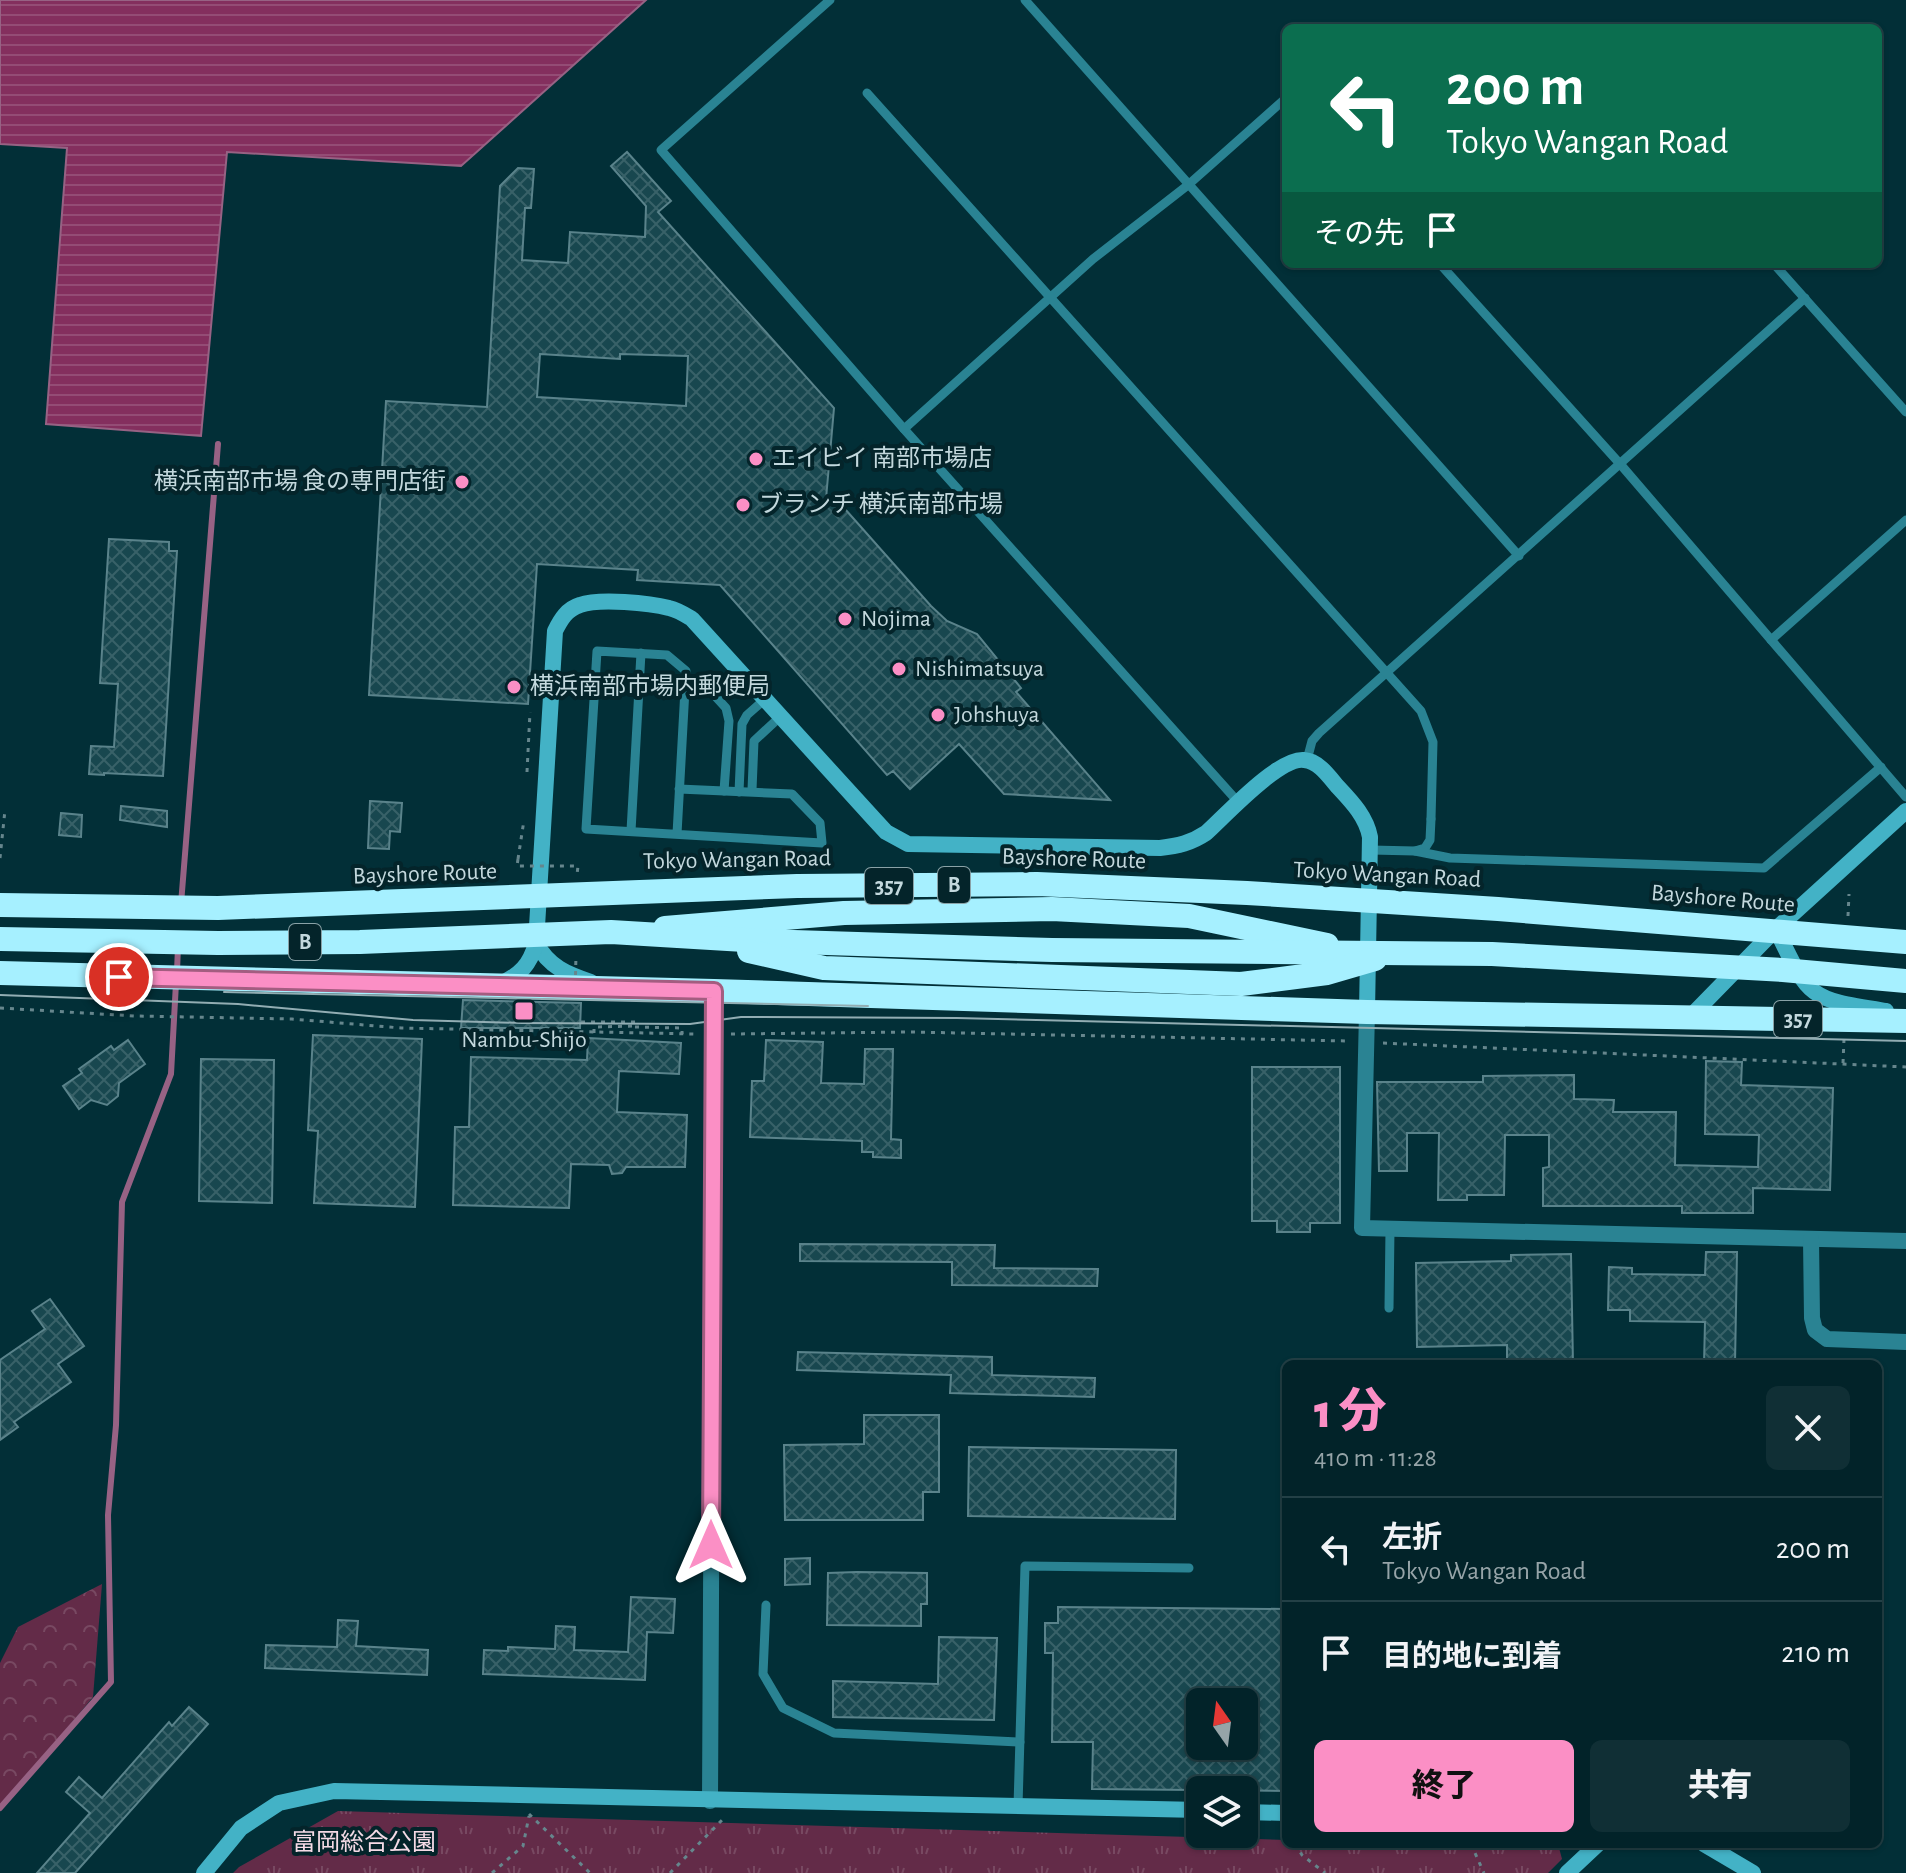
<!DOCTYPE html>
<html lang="ja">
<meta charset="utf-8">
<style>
body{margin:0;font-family:"Alegreya Sans","Noto Sans JP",sans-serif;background:#102f35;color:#f1f3f6;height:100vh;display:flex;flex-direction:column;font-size:30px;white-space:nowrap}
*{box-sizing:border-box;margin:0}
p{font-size:26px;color:#96a4a8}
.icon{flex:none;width:44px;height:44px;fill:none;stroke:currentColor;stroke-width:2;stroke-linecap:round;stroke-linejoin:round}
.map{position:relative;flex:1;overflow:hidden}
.panel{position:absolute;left:1282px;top:1360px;width:600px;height:488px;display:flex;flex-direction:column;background:#022329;border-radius:12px;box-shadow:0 2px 6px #0004,0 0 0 2px #234046}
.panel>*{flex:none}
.top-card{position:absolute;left:1282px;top:24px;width:600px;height:244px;border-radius:12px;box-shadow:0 2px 6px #0004,0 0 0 2px #234046;background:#0b6e4f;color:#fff;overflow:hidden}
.needle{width:52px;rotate:346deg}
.fabs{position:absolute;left:1186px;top:1688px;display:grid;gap:16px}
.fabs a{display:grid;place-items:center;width:72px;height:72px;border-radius:12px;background:#022329;box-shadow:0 2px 6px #0004,0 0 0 2px #234046;font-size:40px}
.pin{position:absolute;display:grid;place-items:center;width:68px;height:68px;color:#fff;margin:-34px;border:4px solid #fff;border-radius:50%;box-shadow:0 2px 8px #0007}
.me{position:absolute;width:88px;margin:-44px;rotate:0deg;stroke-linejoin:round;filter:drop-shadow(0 0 6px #0008)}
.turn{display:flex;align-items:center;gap:28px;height:168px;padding:0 32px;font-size:36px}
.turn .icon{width:104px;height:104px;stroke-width:2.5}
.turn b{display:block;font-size:56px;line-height:68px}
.then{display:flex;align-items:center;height:76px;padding:0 32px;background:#0003;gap:16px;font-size:30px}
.round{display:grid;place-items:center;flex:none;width:84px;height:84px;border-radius:12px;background:#102f35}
.head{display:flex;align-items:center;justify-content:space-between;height:136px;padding:0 32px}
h1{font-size:48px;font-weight:800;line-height:60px;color:#fb8fc5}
.action{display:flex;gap:16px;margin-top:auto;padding:16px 32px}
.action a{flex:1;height:92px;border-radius:12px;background:#fb8fc5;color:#111;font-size:32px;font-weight:800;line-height:92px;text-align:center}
.action a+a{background:#102f35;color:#f1f3f6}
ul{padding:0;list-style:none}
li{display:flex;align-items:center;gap:24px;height:104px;padding:0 32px;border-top:2px solid #234046}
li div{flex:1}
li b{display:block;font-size:30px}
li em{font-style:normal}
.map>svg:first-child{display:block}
.forest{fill:url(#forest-crowns)}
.park{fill:url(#park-tufts)}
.water{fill:url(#water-rules);stroke:#976284;stroke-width:2}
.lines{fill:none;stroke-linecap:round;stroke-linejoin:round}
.stream{stroke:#976284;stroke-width:6}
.building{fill:url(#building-cross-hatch);stroke:#5a838b;stroke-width:2;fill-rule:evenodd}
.path{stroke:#66868d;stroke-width:3;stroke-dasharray:4 6;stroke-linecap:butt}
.lane{stroke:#2a8393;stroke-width:9}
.street{stroke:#2a8393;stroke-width:16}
.secondary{stroke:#43b2c6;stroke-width:16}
.highway{stroke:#a6f0ff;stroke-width:24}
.tram{stroke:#92adb3;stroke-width:2}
.path-bridge{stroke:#66868d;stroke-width:3;stroke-dasharray:4 6;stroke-linecap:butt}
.lane-bridge{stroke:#2a8393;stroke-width:9}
.highway-bridge{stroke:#a6f0ff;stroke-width:24}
.route-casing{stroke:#a35d80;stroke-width:20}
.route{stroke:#fb8fc5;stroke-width:14}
.poi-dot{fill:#fb8fc5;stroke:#04242a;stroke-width:3}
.labels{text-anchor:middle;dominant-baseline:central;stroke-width:8;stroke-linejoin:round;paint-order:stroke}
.shield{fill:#04242a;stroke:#8aa2a7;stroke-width:2}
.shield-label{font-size:22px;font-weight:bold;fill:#c3d8dd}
.poi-label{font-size:24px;fill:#c3d8dd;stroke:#04242a;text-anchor:start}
.street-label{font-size:24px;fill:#c3d8dd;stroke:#04242a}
.park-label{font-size:24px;fill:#f5dbe6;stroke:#04242a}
</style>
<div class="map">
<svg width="1906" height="1873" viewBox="0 0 1906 1873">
<defs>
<pattern id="forest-crowns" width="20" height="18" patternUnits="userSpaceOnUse" patternTransform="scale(2)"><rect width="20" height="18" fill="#632b48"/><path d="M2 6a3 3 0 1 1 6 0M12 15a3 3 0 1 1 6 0" fill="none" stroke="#784962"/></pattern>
<pattern id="park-tufts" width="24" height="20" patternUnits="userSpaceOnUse" patternTransform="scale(2)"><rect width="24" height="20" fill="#632b48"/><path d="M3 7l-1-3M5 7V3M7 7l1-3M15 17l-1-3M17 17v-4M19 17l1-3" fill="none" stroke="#784962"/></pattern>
<pattern id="water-rules" width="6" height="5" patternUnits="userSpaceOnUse" patternTransform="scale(2)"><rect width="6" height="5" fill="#842f5e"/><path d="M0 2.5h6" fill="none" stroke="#944c75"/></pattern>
<pattern id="building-cross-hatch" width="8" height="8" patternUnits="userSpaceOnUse" patternTransform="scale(2)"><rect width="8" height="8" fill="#18474f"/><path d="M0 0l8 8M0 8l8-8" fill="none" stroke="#386168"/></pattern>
</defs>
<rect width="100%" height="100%" fill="#022f37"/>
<polygon class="forest" points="102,1584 93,1697 0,1809 0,1663 18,1627"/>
<polygon class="park" points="338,1811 1286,1840 1286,1844 1558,1844 1562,1859 1548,1873 233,1873 239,1867"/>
<polygon class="water" points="0,0 646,0 461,166 227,152 201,436 46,424 67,148 0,144"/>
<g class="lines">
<g class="stream">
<polyline points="181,904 218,444"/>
<polyline points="177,971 178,947"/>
<polyline points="0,1808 111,1682 108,1515 116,1425 122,1202 171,1074 176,983"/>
</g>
</g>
<g class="building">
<path d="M627,152L671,201L658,212L834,408L826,499L844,500L845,509L931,606L947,621L977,634L1021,688L1016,692L1110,800L1004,794L959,744L910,789L893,771L887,775L720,585L637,580L638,570L537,564L528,704L369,695L386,401L487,407L500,186L518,168L534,169L531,208H525L522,260L568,263L570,232L645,237L646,206L611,166ZM540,354L620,359V354L688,356L686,406L537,397Z"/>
<polygon points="109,539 169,542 169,551 177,551 163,776 104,773 104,775 89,774 91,746 114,747 118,684 100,683"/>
<polygon points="370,801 402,803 400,832 390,831 389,849 368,848"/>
<polygon points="121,806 167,811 167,827 120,820"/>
<polygon points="61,813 82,815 81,837 59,835"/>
<polygon points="463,1000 581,1003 580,1028 461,1028"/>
<polygon points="313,1035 422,1039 415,1207 314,1203 318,1131 308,1130"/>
<polygon points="588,1038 681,1043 679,1074 619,1071 617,1112 687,1115 685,1167 626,1167 622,1173 612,1174 609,1165 571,1164 569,1208 453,1205 455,1127 469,1127 471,1057 587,1060"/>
<polygon points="128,1040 145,1064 119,1083 118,1096 107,1105 91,1100 79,1109 63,1086 82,1073 79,1069 111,1046 114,1050"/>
<polygon points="766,1040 823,1042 821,1083 864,1084 865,1049 893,1049 891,1139 901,1140 901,1158 873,1157 873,1152 862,1152 862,1141 750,1137 752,1081 764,1081"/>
<polygon points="201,1059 274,1060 272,1203 199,1201"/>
<polygon points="1706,1061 1742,1062 1741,1085 1833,1088 1830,1190 1753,1188 1753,1213 1682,1213 1682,1206 1543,1206 1543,1168 1549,1167 1549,1135 1505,1135 1504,1195 1467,1195 1467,1200 1438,1200 1439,1133 1407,1133 1407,1171 1379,1171 1377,1082 1483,1082 1483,1076 1574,1075 1574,1099 1614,1100 1613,1112 1676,1112 1675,1165 1758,1167 1759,1135 1705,1134"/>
<polygon points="1252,1067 1340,1067 1340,1223 1310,1223 1310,1232 1277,1232 1277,1221 1252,1221"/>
<polygon points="800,1244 995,1245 994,1268 1098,1269 1097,1286 952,1285 952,1262 800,1261"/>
<polygon points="1706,1252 1737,1252 1735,1364 1704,1364 1705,1322 1630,1321 1630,1310 1608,1310 1609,1267 1632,1268 1632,1274 1705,1275"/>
<polygon points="1571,1254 1573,1364 1519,1364 1519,1360 1507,1361 1507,1345 1417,1347 1416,1263 1511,1261 1511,1255"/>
<polygon points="50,1299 84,1346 58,1364 71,1382 14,1422 18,1427 0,1440 0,1360 45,1329 32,1311"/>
<polygon points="798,1352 992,1357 992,1375 1095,1378 1094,1397 950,1393 951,1375 797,1370"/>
<polygon points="864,1415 939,1415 939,1492 923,1492 923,1520 785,1520 784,1445 864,1444"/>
<polygon points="969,1447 1176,1450 1175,1519 968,1516"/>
<polygon points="810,1558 810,1584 785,1585 785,1559"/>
<polygon points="857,1572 927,1573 927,1604 921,1604 921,1626 827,1625 828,1573"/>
<polygon points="631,1597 675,1599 673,1633 647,1632 645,1680 483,1674 484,1650 508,1651 508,1647 555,1649 556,1626 575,1627 574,1650 628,1652"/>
<path d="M1058,1607L1286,1609V1791L1092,1789L1093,1742H1052L1053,1653H1045V1623H1058ZM1200,1702H1244V1746H1200Z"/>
<polygon points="338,1620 358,1621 356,1646 428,1650 427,1675 265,1668 266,1645 337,1647"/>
<polygon points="939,1637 997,1638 994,1720 833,1717 833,1681 938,1684"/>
<polygon points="189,1707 208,1724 75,1873 37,1873 90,1813 66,1792 79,1777 102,1798 169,1722 172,1726"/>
</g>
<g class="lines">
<g class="path">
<polyline points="527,772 530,712"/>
<polyline points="0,858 5,810"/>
<polyline points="518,859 524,820"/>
<polyline points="1848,916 1849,894"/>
<polyline points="0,1008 135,1016 292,1019 401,1028 695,1034"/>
<polyline points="581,1022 635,1022"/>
<polyline points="635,1027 682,1028 682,1034"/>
<polyline points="594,1033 594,1027 635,1026"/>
<polyline points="731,1034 911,1032 1347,1041"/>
<polyline points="1383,1043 1906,1067"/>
<polyline points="1843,1063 1844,1039"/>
<polyline points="529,1814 590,1873"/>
<polyline points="1295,1844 1302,1855 1325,1873"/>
<polyline points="1471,1844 1484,1873"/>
<polyline points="492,1873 523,1846 529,1816"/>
<polyline points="670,1873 726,1816"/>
</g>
<g class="lane">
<polyline points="830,0 661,150 904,429 1239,803"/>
<polyline points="1025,0 1519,556"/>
<polyline points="1440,264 1621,465 1906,797"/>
<polyline points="1774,264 1906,412"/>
<polyline points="904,429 1093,259 1188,185 1286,98"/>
<polyline points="1771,640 1906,520"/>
<polyline points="686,683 705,685 726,708 729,721 724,791"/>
<polyline points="1307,760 1312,741 1319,733 1805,298"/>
<polyline points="752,790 754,741 781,716"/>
<polyline points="739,792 742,724 747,715 765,699"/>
<polyline points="631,831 641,653"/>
<polyline points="677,834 686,671 667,655 597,651 586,829 822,843 820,823 792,794 679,789"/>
<polyline points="1371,850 1415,851 1425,848 1430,840 1431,819"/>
<polyline points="1415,851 1450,858 1764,868 1881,767"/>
<polyline points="1389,1308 1390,1229"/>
<polyline points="766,1605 763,1674 783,1708 834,1733 1020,1742"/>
<polyline points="1018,1806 1025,1566 1189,1568"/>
</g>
<g class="street">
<polyline points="1367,1012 1362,1228 1906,1241"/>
<polyline points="1811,1239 1812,1318 1815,1330 1827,1339 1906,1342"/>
<polyline points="710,1801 714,991"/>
</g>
<g class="secondary">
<path d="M1776,929C1810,1000 1809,999 1886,1011"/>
<path d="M536,943C549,967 567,974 591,982"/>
<path d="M500,984C520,975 530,965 536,943L555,631C561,619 567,609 580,605C599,598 650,603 669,608C678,610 684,614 692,619L874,819L886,832L908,844L1160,848C1178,846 1191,843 1206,833C1225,816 1279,757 1304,760C1318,761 1328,775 1337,786C1351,801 1366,816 1370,837L1367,1012"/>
<polyline points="1690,1017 1776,929 1906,811"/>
<polyline points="1244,1812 1286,1813"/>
<polyline points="1704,1844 1753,1873"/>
<polyline points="204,1873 241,1828 279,1803 334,1791 1200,1810"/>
<polyline points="1567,1873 1598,1844"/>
</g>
<g class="highway">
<polyline points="665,928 844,913 1052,909 1189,916 1327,945"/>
<polyline points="0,973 714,991 1367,1012 1906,1021"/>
</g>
<g class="tram">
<polyline points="224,992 868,1006"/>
<polyline points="0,995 238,1004 413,1020 522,1023 690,1024 741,1017 957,1018 1906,1041"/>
</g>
<g class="path-bridge">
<polyline points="518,859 517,866 578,866 577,875"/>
<polyline points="575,995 576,955"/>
</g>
<polyline class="lane-bridge" points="867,93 1421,711 1433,742 1431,819"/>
<g class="highway-bridge">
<polyline points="0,905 218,908 797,886 1037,884 1247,893 1498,909 1906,942"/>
<polyline points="0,939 218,943 360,942 611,932 761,941 1052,950 1492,954 1783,970 1906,981"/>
<polyline points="749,951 824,968 1241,984 1327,973 1375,959"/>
</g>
</g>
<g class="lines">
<defs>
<polyline id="route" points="119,977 714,991 711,1545"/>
</defs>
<use href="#route" class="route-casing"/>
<use href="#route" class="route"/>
</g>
<g class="poi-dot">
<circle cx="756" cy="459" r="8"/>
<circle cx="462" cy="482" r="8"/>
<circle cx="743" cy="505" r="8"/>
<circle cx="845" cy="619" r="8"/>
<circle cx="899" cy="669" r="8"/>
<circle cx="514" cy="687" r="8"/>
<circle cx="938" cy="715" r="8"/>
<rect x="514" y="1001" width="20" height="20" rx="4"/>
</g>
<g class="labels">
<g class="shield">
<rect x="938" y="867" width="32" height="36" rx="6"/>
<rect x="865" y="868" width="48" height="36" rx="6"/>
<rect x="289" y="924" width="32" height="36" rx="6"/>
<rect x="1774" y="1001" width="48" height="36" rx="6"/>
</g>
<g class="shield-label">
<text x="954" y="885">B</text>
<text x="889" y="886">357</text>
<text x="305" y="942">B</text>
<text x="1798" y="1019">357</text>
</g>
<g class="poi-label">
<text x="772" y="459">エイビイ 南部市場店</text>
<text x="446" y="482" text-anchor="end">横浜南部市場 食の専門店街</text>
<text x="759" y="505">ブランチ 横浜南部市場</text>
<text x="861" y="619">Nojima</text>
<text x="915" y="669">Nishimatsuya</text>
<text x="530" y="687">横浜南部市場内郵便局</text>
<text x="954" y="715">Johshuya</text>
<text x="524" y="1040" text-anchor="middle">Nambu-Shijo</text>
</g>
<g class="street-label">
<text transform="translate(1074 859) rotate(2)">Bayshore Route</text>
<text transform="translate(737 860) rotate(-1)">Tokyo Wangan Road</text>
<text transform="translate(425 874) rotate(-2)">Bayshore Route</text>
<text transform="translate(1387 875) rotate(3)">Tokyo Wangan Road</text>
<text transform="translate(1723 899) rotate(5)">Bayshore Route</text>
</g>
<g class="park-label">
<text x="364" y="1843">富岡総合公園</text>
</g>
</g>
</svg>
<div class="fabs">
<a><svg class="needle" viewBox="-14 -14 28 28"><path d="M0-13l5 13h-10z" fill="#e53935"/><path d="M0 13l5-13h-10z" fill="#96a4a8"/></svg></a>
<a><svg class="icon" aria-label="layers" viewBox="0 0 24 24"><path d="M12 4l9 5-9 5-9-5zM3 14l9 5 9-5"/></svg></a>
</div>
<div class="pin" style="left:119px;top:977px;background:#d93025"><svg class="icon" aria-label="arrive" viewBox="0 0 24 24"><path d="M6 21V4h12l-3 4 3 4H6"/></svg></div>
<svg class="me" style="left:711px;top:1545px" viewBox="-20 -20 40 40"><path d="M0-17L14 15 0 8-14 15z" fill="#fb8fc5" stroke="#fff" stroke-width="4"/></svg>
<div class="top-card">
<div class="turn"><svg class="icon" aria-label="left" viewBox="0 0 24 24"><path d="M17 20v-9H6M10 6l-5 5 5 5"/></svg><div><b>200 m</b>Tokyo Wangan Road</div></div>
<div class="then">その先<svg class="icon" aria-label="arrive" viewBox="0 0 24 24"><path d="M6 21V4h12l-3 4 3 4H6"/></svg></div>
</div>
<section class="panel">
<div class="head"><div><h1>1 分</h1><p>410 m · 11:28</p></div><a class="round"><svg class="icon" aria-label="close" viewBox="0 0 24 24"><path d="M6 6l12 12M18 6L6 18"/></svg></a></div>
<ul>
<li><svg class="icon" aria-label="left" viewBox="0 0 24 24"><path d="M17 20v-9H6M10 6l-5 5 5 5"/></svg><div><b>左折</b><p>Tokyo Wangan Road</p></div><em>200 m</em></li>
<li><svg class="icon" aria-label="arrive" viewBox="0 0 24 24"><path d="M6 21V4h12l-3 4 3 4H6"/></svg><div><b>目的地に到着</b></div><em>210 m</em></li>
</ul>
<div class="action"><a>終了</a><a>共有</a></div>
</section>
</div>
